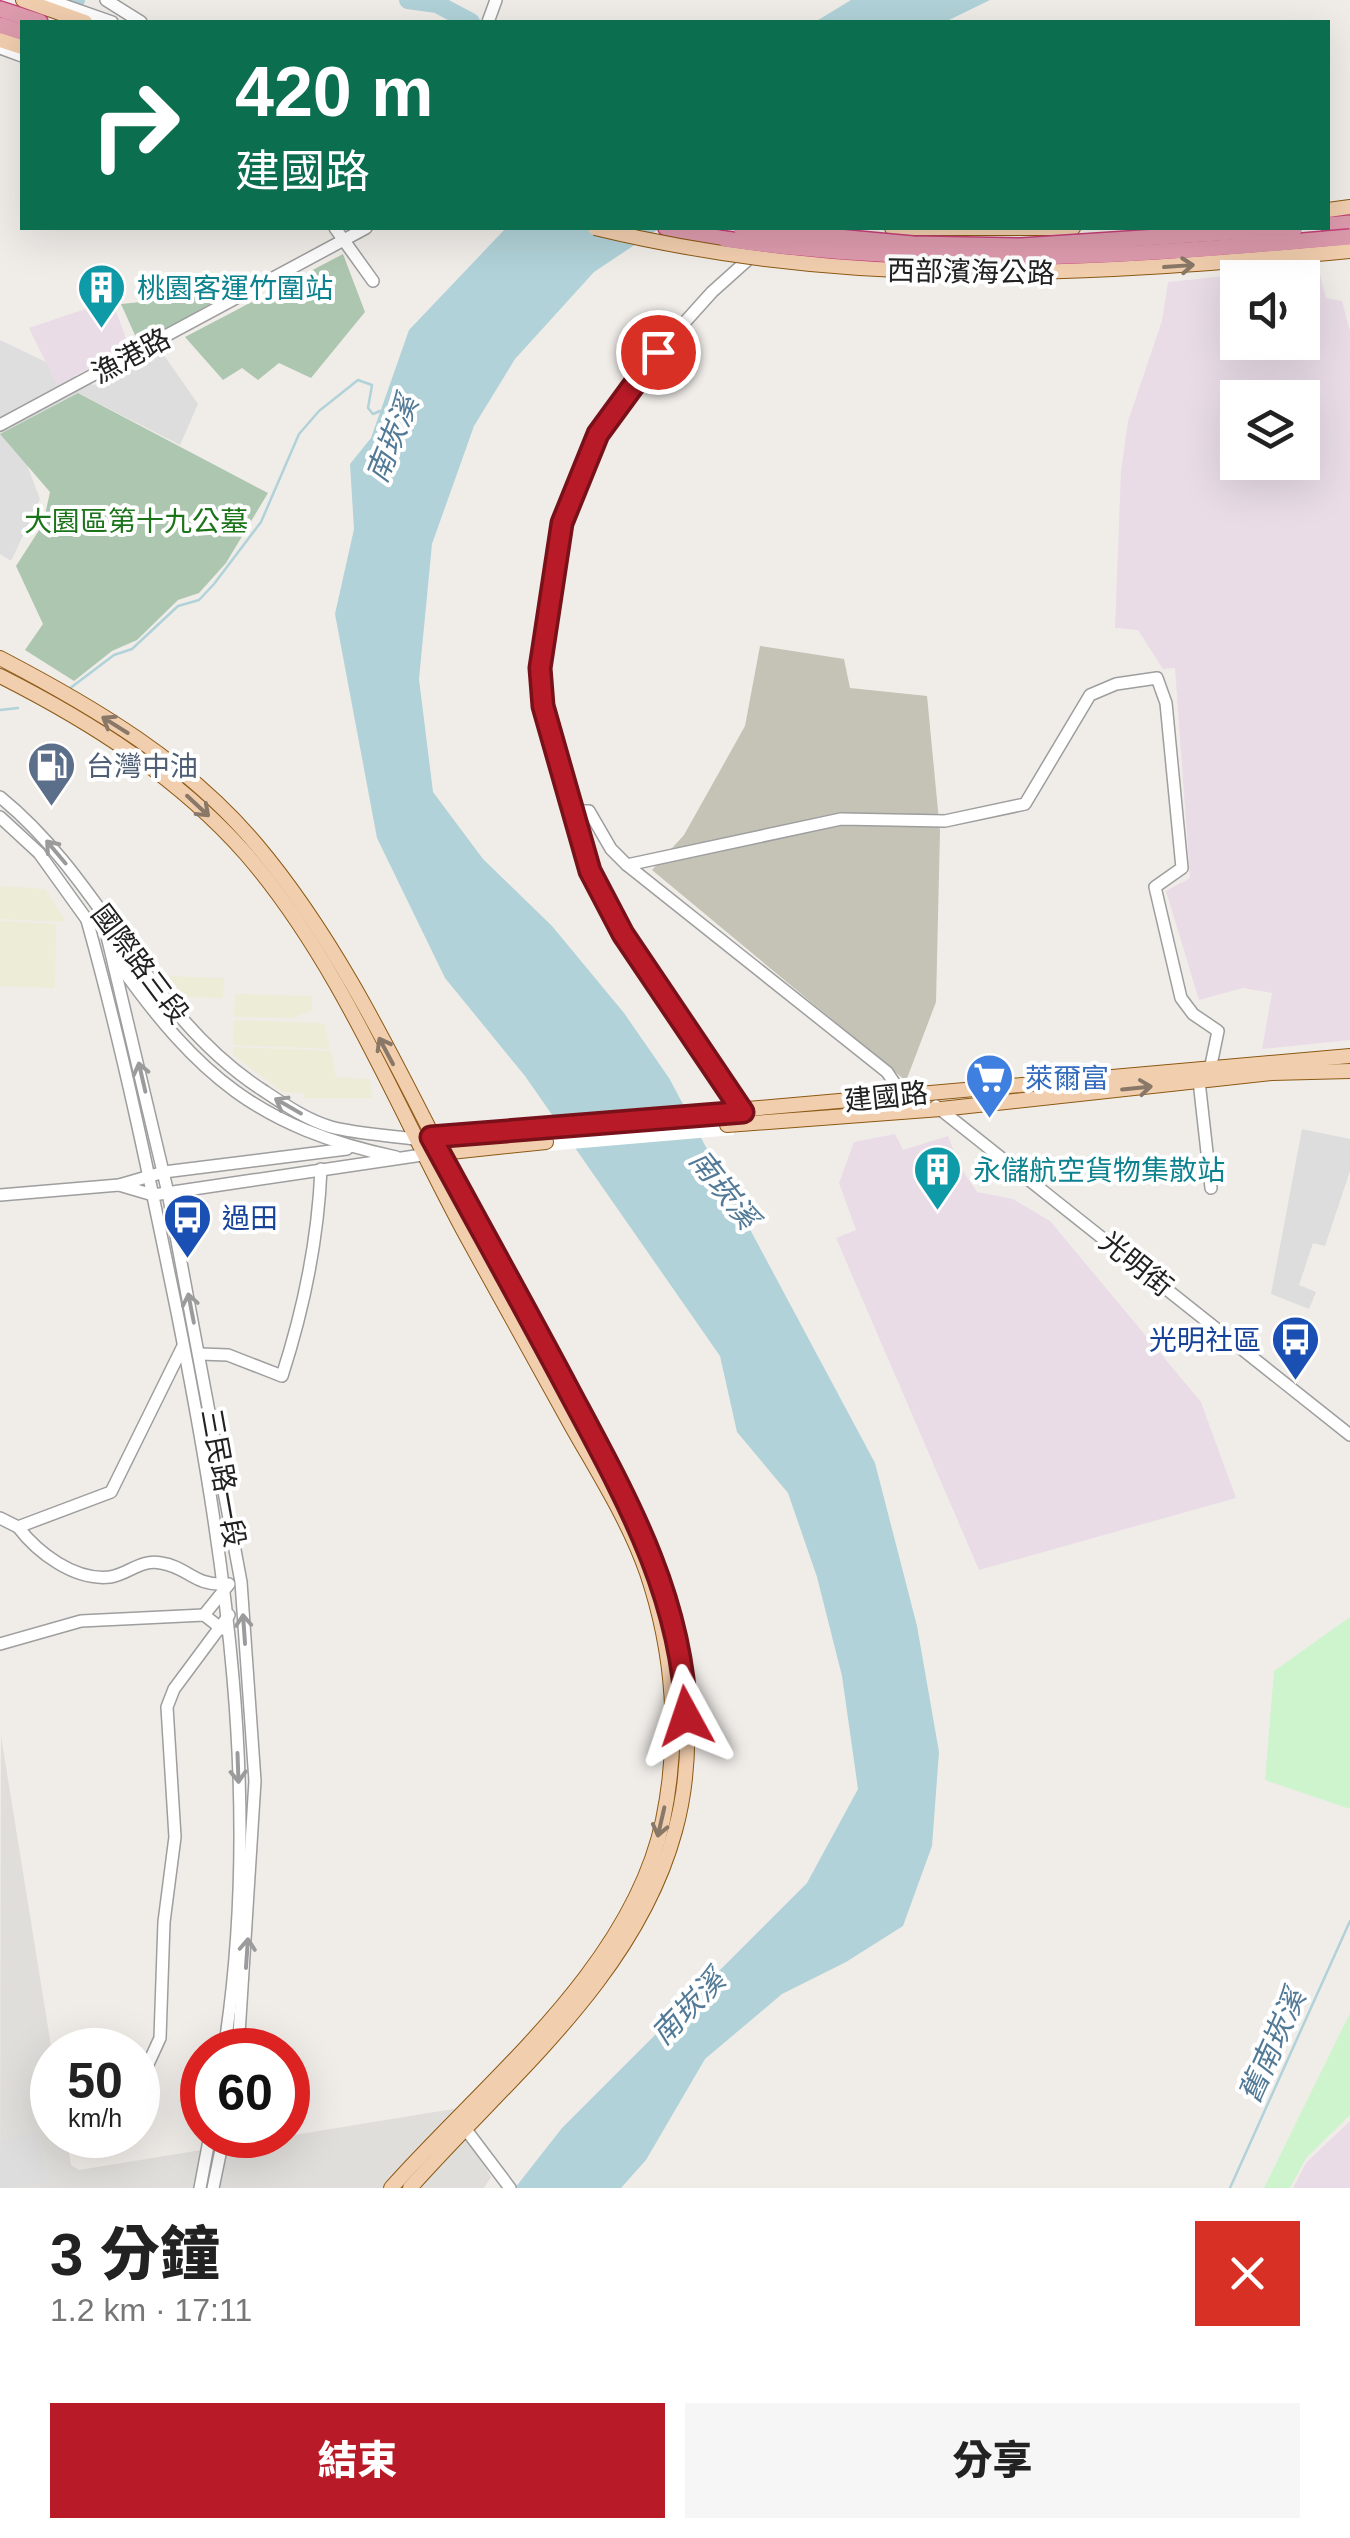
<!DOCTYPE html>
<html lang="zh-TW">
<meta charset="utf-8">
<style>
body{margin:0;font-family:Helvetica,"Noto Sans TC",sans-serif;background:#f6f6f6;color:#222;height:100vh;display:flex;flex-direction:column;font-size:38px;white-space:nowrap}
*{box-sizing:border-box;margin:0}
p{font-size:32px;color:#767676}
.icon{flex:none;width:55px;height:55px;fill:none;stroke:currentColor;stroke-width:2;stroke-linecap:round;stroke-linejoin:round}
.map{position:relative;height:2188px;overflow:hidden}
.details{display:flex;flex-direction:column;background:#fff;flex:1}
.details>*{flex:none}
.top-card{position:absolute;left:20px;top:20px;width:1310px;height:210px;border-radius:0px;box-shadow:0 10px 40px #0002;background:#0b6e4f;color:#fff;overflow:hidden}
.buttons{position:absolute;left:1220px;top:260px;display:grid;gap:20px}
.buttons a{display:grid;place-items:center;width:100px;height:100px;border-radius:0px;background:#fff;box-shadow:0 10px 40px #0002;font-size:50px}
.speed{position:absolute;left:30px;top:2028px;display:flex;gap:20px;font-size:50px;font-weight:700;text-align:center}
.speed>*{display:grid;place-content:center;width:130px;height:130px;border-radius:50%;background:#fff;box-shadow:0 10px 40px #0002;line-height:1}
.speed small{font-size:25px;font-weight:400}
.speed .limit{border:15px solid #d22;background:#fff;color:#111}
.pin{position:absolute;display:grid;place-items:center;width:85px;height:85px;color:#fff;margin:-42px;border:5px solid #fff;border-radius:50%;box-shadow:0 2px 10px #0007}
.me{position:absolute;width:110px;margin:-55px;rotate:355deg;stroke-linejoin:round;filter:drop-shadow(0 0 8px #0008)}
.turn{display:flex;align-items:center;gap:35px;height:210px;padding:0 50px;font-size:45px}
.turn .icon{width:130px;height:130px;stroke-width:2.5}
.turn b{display:block;font-size:70px;line-height:85px}
.round{display:grid;place-items:center;flex:none;width:105px;height:105px;border-radius:0px;background:#f6f6f6}
.head{display:flex;align-items:center;justify-content:space-between;height:170px;padding:0 50px}
h1{font-size:60px;font-weight:800;line-height:75px}
.action{display:flex;gap:20px;margin-top:auto;padding:20px 50px}
.action a{flex:1;height:115px;border-radius:0px;background:#b91a27;color:#fff;font-size:40px;font-weight:800;line-height:115px;text-align:center}
.action a+a{background:#f6f6f6;color:#222}
.map>svg:first-child{display:block}
.residential{fill:#dfdedf}
.industrial{fill:#e9dce7;fill-rule:evenodd}
.airport{fill:#e0deda}
.construction{fill:#c4c3b6}
.farmland{fill:#ececd7}
.cemetery{fill:#adc6af}
.park{fill:#cdf4cd}
.parking{fill:#ddd}
.water{fill:#b0d2d8}
.pier{fill:#fff}
.lines{fill:none;stroke-linecap:round;stroke-linejoin:round}
.stream{stroke:#b0d2d8;stroke-width:2.5}
.river{stroke:#b0d2d8;stroke-width:18}
.minor-casing{stroke:#9e9e9e;stroke-width:14}
.major-casing{stroke:#8c5913;stroke-width:16}
.highway-casing{stroke:#c63f79;stroke-width:18}
.minor{stroke:#fff;stroke-width:11}
.major{stroke:#f1ceae;stroke-width:14}
.highway{stroke:#dd9bad;stroke-width:15}
.major-bridge-casing{stroke:#8c5913;stroke-width:16;stroke-linecap:butt}
.highway-bridge-casing{stroke:#c63f79;stroke-width:18;stroke-linecap:butt}
.major-bridge{stroke:#f1ceae;stroke-width:14}
.highway-bridge{stroke:#dd9bad;stroke-width:15}
.oneway{stroke:#897868}
.oneway2{stroke:#9b9b9b}
.route-casing{stroke:#781119;stroke-width:25}
.route{stroke:#b91a27;stroke-width:18}
.labels{text-anchor:middle;dominant-baseline:central;stroke-width:8;stroke-linejoin:round;paint-order:stroke}
.street-label{font-size:28px;fill:#212121;stroke:#fff}
.culture-label{font-size:28px;fill:#0d838f;stroke:#fff;text-anchor:start}
.park-label{font-size:28px;fill:#1b741a;stroke:#fff}
.service-label{font-size:28px;fill:#4e5e75;stroke:#fff;text-anchor:start}
.shop-label{font-size:28px;fill:#366cbe;stroke:#fff;text-anchor:start}
.transit-label{font-size:28px;fill:#164399;stroke:#fff;text-anchor:start}
.water-label{font-size:30px;font-style:italic;fill:#527a97;stroke:#fff}
</style>
<div class="map">
<svg width="1350" height="2188" viewBox="0 0 1350 2188">
<rect width="100%" height="100%" fill="#f0ede9"/>
<polygon class="residential" points="0,340 98,387 26,428 27,465 40,499 11,561 0,554"/>
<g class="industrial">
<path d="M1318,266L1326,298L1342,301L1350,331V1040L1262,1049L1272,993L1243,988L1199,1000L1166,891L1190,878L1175,668L1163,669L1138,630L1115,628L1121,471L1128,421L1162,321L1168,282ZM1238,278H1302V342H1238ZM1238,398H1302V462H1238Z"/>
<polygon points="112,300 129,347 57,385 29,328"/>
<polygon points="895,1134 903,1150 948,1136 959,1165 977,1192 1013,1199 1050,1221 1201,1402 1236,1498 979,1570 836,1238 856,1230 839,1183 854,1142"/>
<polygon points="1350,2121 1350,2188 1293,2188 1306,2163"/>
</g>
<polygon class="airport" points="1,1736 52,2052 52,2135 66,2135 71,2165 79,2170 459,2108 468,2139 491,2177 484,2188 0,2188"/>
<polygon class="construction" points="760,646 844,659 850,688 927,696 940,831 936,1002 906,1081 652,870 684,835 745,726"/>
<g class="farmland">
<polygon points="0,886 45,889 66,922 0,919"/>
<polygon points="0,921 56,924 55,988 0,986"/>
<polygon points="165,976 224,978 223,998 179,997"/>
<polygon points="235,994 236,994 313,996 311,1011 293,1018 234,1017"/>
<polygon points="234,1020 324,1023 330,1049 233,1045"/>
<polygon points="233,1047 331,1051 336,1077 370,1079 372,1098 304,1098 303,1093 283,1092 233,1055"/>
</g>
<g class="cemetery">
<polygon points="343,254 365,312 311,378 279,363 258,380 242,368 223,380 185,337"/>
<polygon points="230,293 139,344 121,304"/>
<polygon points="78,393 268,493 226,563 199,593 178,600 137,640 112,651 74,681 25,650 43,624 16,566 43,524 50,492 0,434"/>
</g>
<g class="park">
<polygon points="1350,1617 1350,1809 1265,1780 1274,1671"/>
<polygon points="1350,2013 1350,2115 1306,2158 1290,2188 1264,2188"/>
</g>
<g class="parking">
<polygon points="161,351 198,404 180,445 78,393"/>
<polygon points="1302,1129 1350,1139 1350,1171 1325,1246 1313,1243 1299,1285 1316,1292 1309,1309 1271,1294"/>
<polygon points="37,2133 49,2183 0,2188 0,2140"/>
</g>
<g class="water">
<polygon points="851,0 990,0 945,22 815,22"/>
<polygon points="506,228 660,228 594,272 515,359 474,426 432,544 419,679 433,792 483,859 552,926 624,1013 669,1078 875,1463 917,1626 939,1752 932,1846 903,1926 846,1962 782,1994 705,2059 646,2160 621,2188 515,2188 562,2128 807,1883 858,1789 842,1676 817,1577 788,1493 737,1432 720,1356 525,1076 445,978 377,838 335,614 354,529 350,464 371,438 409,330"/>
</g>
<polygon class="pier" points="731,1104 734,1135 548,1151 535,1123"/>
<g class="lines">
<g class="stream">
<polyline points="69,689 114,655 132,649 178,606 199,600 214,584 261,522 299,434 319,411 358,380 372,385 368,408 373,414 380,411"/>
<polyline points="0,710 18,708"/>
<polyline points="1230,2188 1350,1921"/>
</g>
<g class="river">
<polyline points="408,0 437,4 471,22"/>
<polyline points="72,2 76,0"/>
</g>
<defs>
<g id="minor">
<polyline points="49,0 112,22"/>
<polyline points="106,0 141,22"/>
<polyline points="488,22 496,0"/>
<polyline points="0,48 22,56"/>
<polyline points="335,228 373,281"/>
<polyline points="0,425 366,228"/>
<path d="M0,797C105,882 146,1015 264,1091C285,1105 307,1120 331,1127C358,1134 386,1135 414,1139"/>
<polyline points="570,811 589,811 611,849 627,865 887,1072 903,1096"/>
<polyline points="0,817 39,853 90,924"/>
<polyline points="627,865 841,819 945,821 1025,804 1090,695 1116,684 1157,678 1166,703 1182,868 1155,887 1181,998 1193,1014 1218,1031 1211,1065"/>
<polyline points="102,915 168,1193 241,1582 255,1781 238,2050"/>
<path d="M87,920C123,1049 150,1180 177,1312C225,1554 263,1803 224,2050"/>
<path d="M118,963C198,1076 259,1128 396,1157"/>
<polyline points="1199,1081 1211,1188"/>
<polyline points="936,1106 1350,1435"/>
<polyline points="743,1112 623,933 589,871 543,706 540,667 562,523 598,434 658,352 712,292 770,240"/>
<polyline points="119,1185 153,1195 422,1155"/>
<polyline points="0,1195 119,1185 164,1172 347,1149"/>
<path d="M200,1354L228,1355L282,1376C304,1308 318,1240 321,1169"/>
<polyline points="0,1518 18,1527 111,1492 182,1348"/>
<path d="M18,1527C37,1552 74,1581 110,1577C129,1574 140,1559 161,1563C188,1567 194,1586 225,1584"/>
<polyline points="204,1615 229,1584"/>
<polyline points="0,1644 81,1621 204,1615 222,1629"/>
<polyline points="144,2073 160,2038 164,1922 175,1837 167,1707 174,1689 229,1615"/>
<polyline points="464,2127 510,2188"/>
<polyline points="200,2188 210,2135"/>
<polyline points="213,2188 224,2135"/>
</g>
<g id="major">
<polyline points="23,0 85,22"/>
<polyline points="0,40 22,47"/>
<polyline points="1328,210 1350,207"/>
<polyline points="892,228 1073,228"/>
<path d="M0,658C94,707 187,762 256,844C354,960 415,1108 487,1240C523,1306 559,1372 594,1438C624,1493 656,1548 671,1609C688,1680 695,1759 675,1831C635,1978 507,2078 410,2188"/>
<path d="M0,676C91,722 178,777 246,854C342,965 398,1111 468,1239C502,1301 536,1363 571,1425C598,1473 629,1521 647,1573C674,1653 680,1738 663,1820C632,1968 487,2080 391,2188"/>
<polyline points="727,1125 941,1109 1272,1073 1350,1071"/>
<polyline points="431,1137 1350,1056"/>
<polyline points="432,1154 546,1142"/>
</g>
<g id="highway">
<polyline points="0,9 40,22"/>
<polyline points="0,25 22,32"/>
<polyline points="1328,225 1350,223"/>
<polyline points="666,228 725,239"/>
</g>
</defs>
<use href="#minor" class="minor-casing"/>
<use href="#major" class="major-casing"/>
<use href="#highway" class="highway-casing"/>
<use href="#minor" class="minor"/>
<use href="#major" class="major"/>
<use href="#highway" class="highway"/>
<defs>
<path id="major-bridge" d="M595,228C854,291 1088,275 1350,251"/>
<g id="highway-bridge">
<polyline points="741,228 913,244 1021,246 1295,228"/>
<path d="M725,239C943,270 1132,256 1350,237"/>
</g>
</defs>
<use href="#major-bridge" class="major-bridge-casing"/>
<use href="#highway-bridge" class="highway-bridge-casing"/>
<use href="#major-bridge" class="major-bridge"/>
<use href="#highway-bridge" class="highway-bridge"/>
</g>
<defs><path id="oneway-shaft" d="M-6 0H5M1.5-3L5.5 0L1.5 3" fill="none" stroke-width="1.6" stroke-linecap="round" stroke-linejoin="round" transform="scale(2.5)"/></defs>
<g class="oneway">
<use href="#oneway-shaft" transform="translate(1179 266) rotate(-4)"/>
<use href="#oneway-shaft" transform="translate(115 725) rotate(-148)"/>
<use href="#oneway-shaft" transform="translate(198 806) rotate(43)"/>
<use href="#oneway-shaft" transform="translate(386 1051) rotate(-118)"/>
<use href="#oneway-shaft" transform="translate(1137 1088) rotate(-6)"/>
<use href="#oneway-shaft" transform="translate(661 1822) rotate(103)"/>
</g>
<g class="oneway2">
<use href="#oneway-shaft" transform="translate(56 852) rotate(-130)"/>
<use href="#oneway-shaft" transform="translate(142 1077) rotate(-103)"/>
<use href="#oneway-shaft" transform="translate(288 1106) rotate(-150)"/>
<use href="#oneway-shaft" transform="translate(191 1308) rotate(-101)"/>
<use href="#oneway-shaft" transform="translate(244 1629) rotate(-94)"/>
<use href="#oneway-shaft" transform="translate(238 1768) rotate(88)"/>
<use href="#oneway-shaft" transform="translate(247 1953) rotate(-86)"/>
</g>
<g class="lines">
<defs>
<path id="route" d="M658,352L598,434L562,523L540,668L543,706L590,871L623,934L743,1112L431,1137C477,1222 524,1306 569,1391C625,1496 682,1595 686,1716"/>
</defs>
<use href="#route" class="route-casing"/>
<use href="#route" class="route"/>
</g>
<defs>
<symbol id="building-pin" viewBox="-11 -11 22 30"><path d="M0 17L-7.5 6A9.5 9.5 0 1 1 7.5 6Z" fill="#0f9aa8" stroke="#fff"/><path d="M-4-6H4V6H1V3H-1V6H-4ZM-2.5-4.3h1.7v1.8h-1.7ZM.8-4.3h1.7v1.8H.8ZM-2.5-1h1.7V.8h-1.7ZM.8-1h1.7V.8H.8Z" fill="#fff"/></symbol>
<symbol id="fuel-pin" viewBox="-11 -11 22 30"><path d="M0 17L-7.5 6A9.5 9.5 0 1 1 7.5 6Z" fill="#5c6f8a" stroke="#fff"/><path d="M-5.5-6h7V0h2V4h1.3V-2.5L3-4.5l.8-.8L6-3V5H2.5V1h-1V6h-7ZM-4.2-4.7v3.2H.2V-4.7Z" fill="#fff"/></symbol>
<symbol id="supermarket-pin" viewBox="-11 -11 22 30"><path d="M0 17L-7.5 6A9.5 9.5 0 1 1 7.5 6Z" fill="#3f7fe0" stroke="#fff"/><path d="M-6-5.5h2.5l.6 2H6L4.5 2H-2.5L-4.4-4H-6ZM-1.5 3.2a1.3 1.3 0 1 0 .1 0ZM3 3.2a1.3 1.3 0 1 0 .1 0Z" fill="#fff"/></symbol>
<symbol id="bus-pin" viewBox="-11 -11 22 30"><path d="M0 17L-7.5 6A9.5 9.5 0 1 1 7.5 6Z" fill="#1a4fb4" stroke="#fff"/><path d="M-5-6H5V4H4V6H2V4H-2V6H-4V4H-5ZM-3.5-4V0h7V-4ZM-3.5 1.2v1.5H-2V1.2ZM2 1.2v1.5H3.5V1.2Z" fill="#fff"/></symbol>
</defs>
<g fill-rule="evenodd">
<use href="#building-pin" x="74" y="260" width="55" height="75"/>
<use href="#fuel-pin" x="24" y="738" width="55" height="75"/>
<use href="#supermarket-pin" x="962" y="1050" width="55" height="75"/>
<use href="#building-pin" x="910" y="1142" width="55" height="75"/>
<use href="#bus-pin" x="160" y="1190" width="55" height="75"/>
<use href="#bus-pin" x="1268" y="1312" width="55" height="75"/>
</g>
<g class="labels">
<g class="street-label">
<text transform="translate(971 272) rotate(1)">西部濱海公路</text>
<text transform="translate(131 356) rotate(-28)">漁港路</text>
<text transform="translate(140 964) rotate(53)">國際路三段</text>
<text transform="translate(886 1097) rotate(-6)">建國路</text>
<text transform="translate(1136 1264) rotate(39)">光明街</text>
<text transform="translate(223 1478) rotate(80)">三民路一段</text>
</g>
<g class="culture-label">
<text x="137" y="288">桃園客運竹圍站</text>
<text x="973" y="1170">永儲航空貨物集散站</text>
</g>
<g class="park-label">
<text x="136" y="521">大園區第十九公墓</text>
</g>
<g class="service-label">
<text x="86" y="766">台灣中油</text>
</g>
<g class="shop-label">
<text x="1025" y="1078">萊爾富</text>
</g>
<g class="transit-label">
<text x="222" y="1218">過田</text>
<text x="1261" y="1340" text-anchor="end">光明社區</text>
</g>
<g class="water-label">
<text transform="translate(392 439) rotate(-68)">南崁溪</text>
<text transform="translate(724 1189) rotate(52)">南崁溪</text>
<text transform="translate(688 2007) rotate(-46)">南崁溪</text>
<text transform="translate(1272 2046) rotate(-66)">舊南崁溪</text>
</g>
</g>
</svg>
<div class="buttons">
<a><svg class="icon" aria-label="sound" viewBox="0 0 24 24"><path d="M4 9h4l5-4v14l-5-4H4zM17 9q2 3 0 6"/></svg></a>
<a><svg class="icon" aria-label="layers" viewBox="0 0 24 24"><path d="M12 4l9 5-9 5-9-5zM3 14l9 5 9-5"/></svg></a>
</div>
<div class="speed"><div>50<small>km/h</small></div><div class="limit">60</div></div>
<div class="pin" style="left:658px;top:352px;background:#d93025"><svg class="icon" aria-label="arrive" viewBox="0 0 24 24"><path d="M6 21V4h12l-3 4 3 4H6"/></svg></div>
<svg class="me" style="left:686px;top:1716px" viewBox="-20 -20 40 40"><path d="M0-17L14 15 0 8-14 15z" fill="#b91a27" stroke="#fff" stroke-width="4"/></svg>
<div class="top-card">
<div class="turn"><svg class="icon" aria-label="right" viewBox="0 0 24 24"><path d="M7 20v-9h11M14 6l5 5-5 5"/></svg><div><b>420 m</b>建國路</div></div>
</div>
</div>
<section class="details">
<div class="head"><div><h1>3 分鐘</h1><p>1.2 km · 17:11</p></div><a class="round" style="background:#d93025;color:#fff"><svg class="icon" aria-label="close" viewBox="0 0 24 24"><path d="M6 6l12 12M18 6L6 18"/></svg></a></div>
<div class="action"><a>結束</a><a>分享</a></div>
</section>
